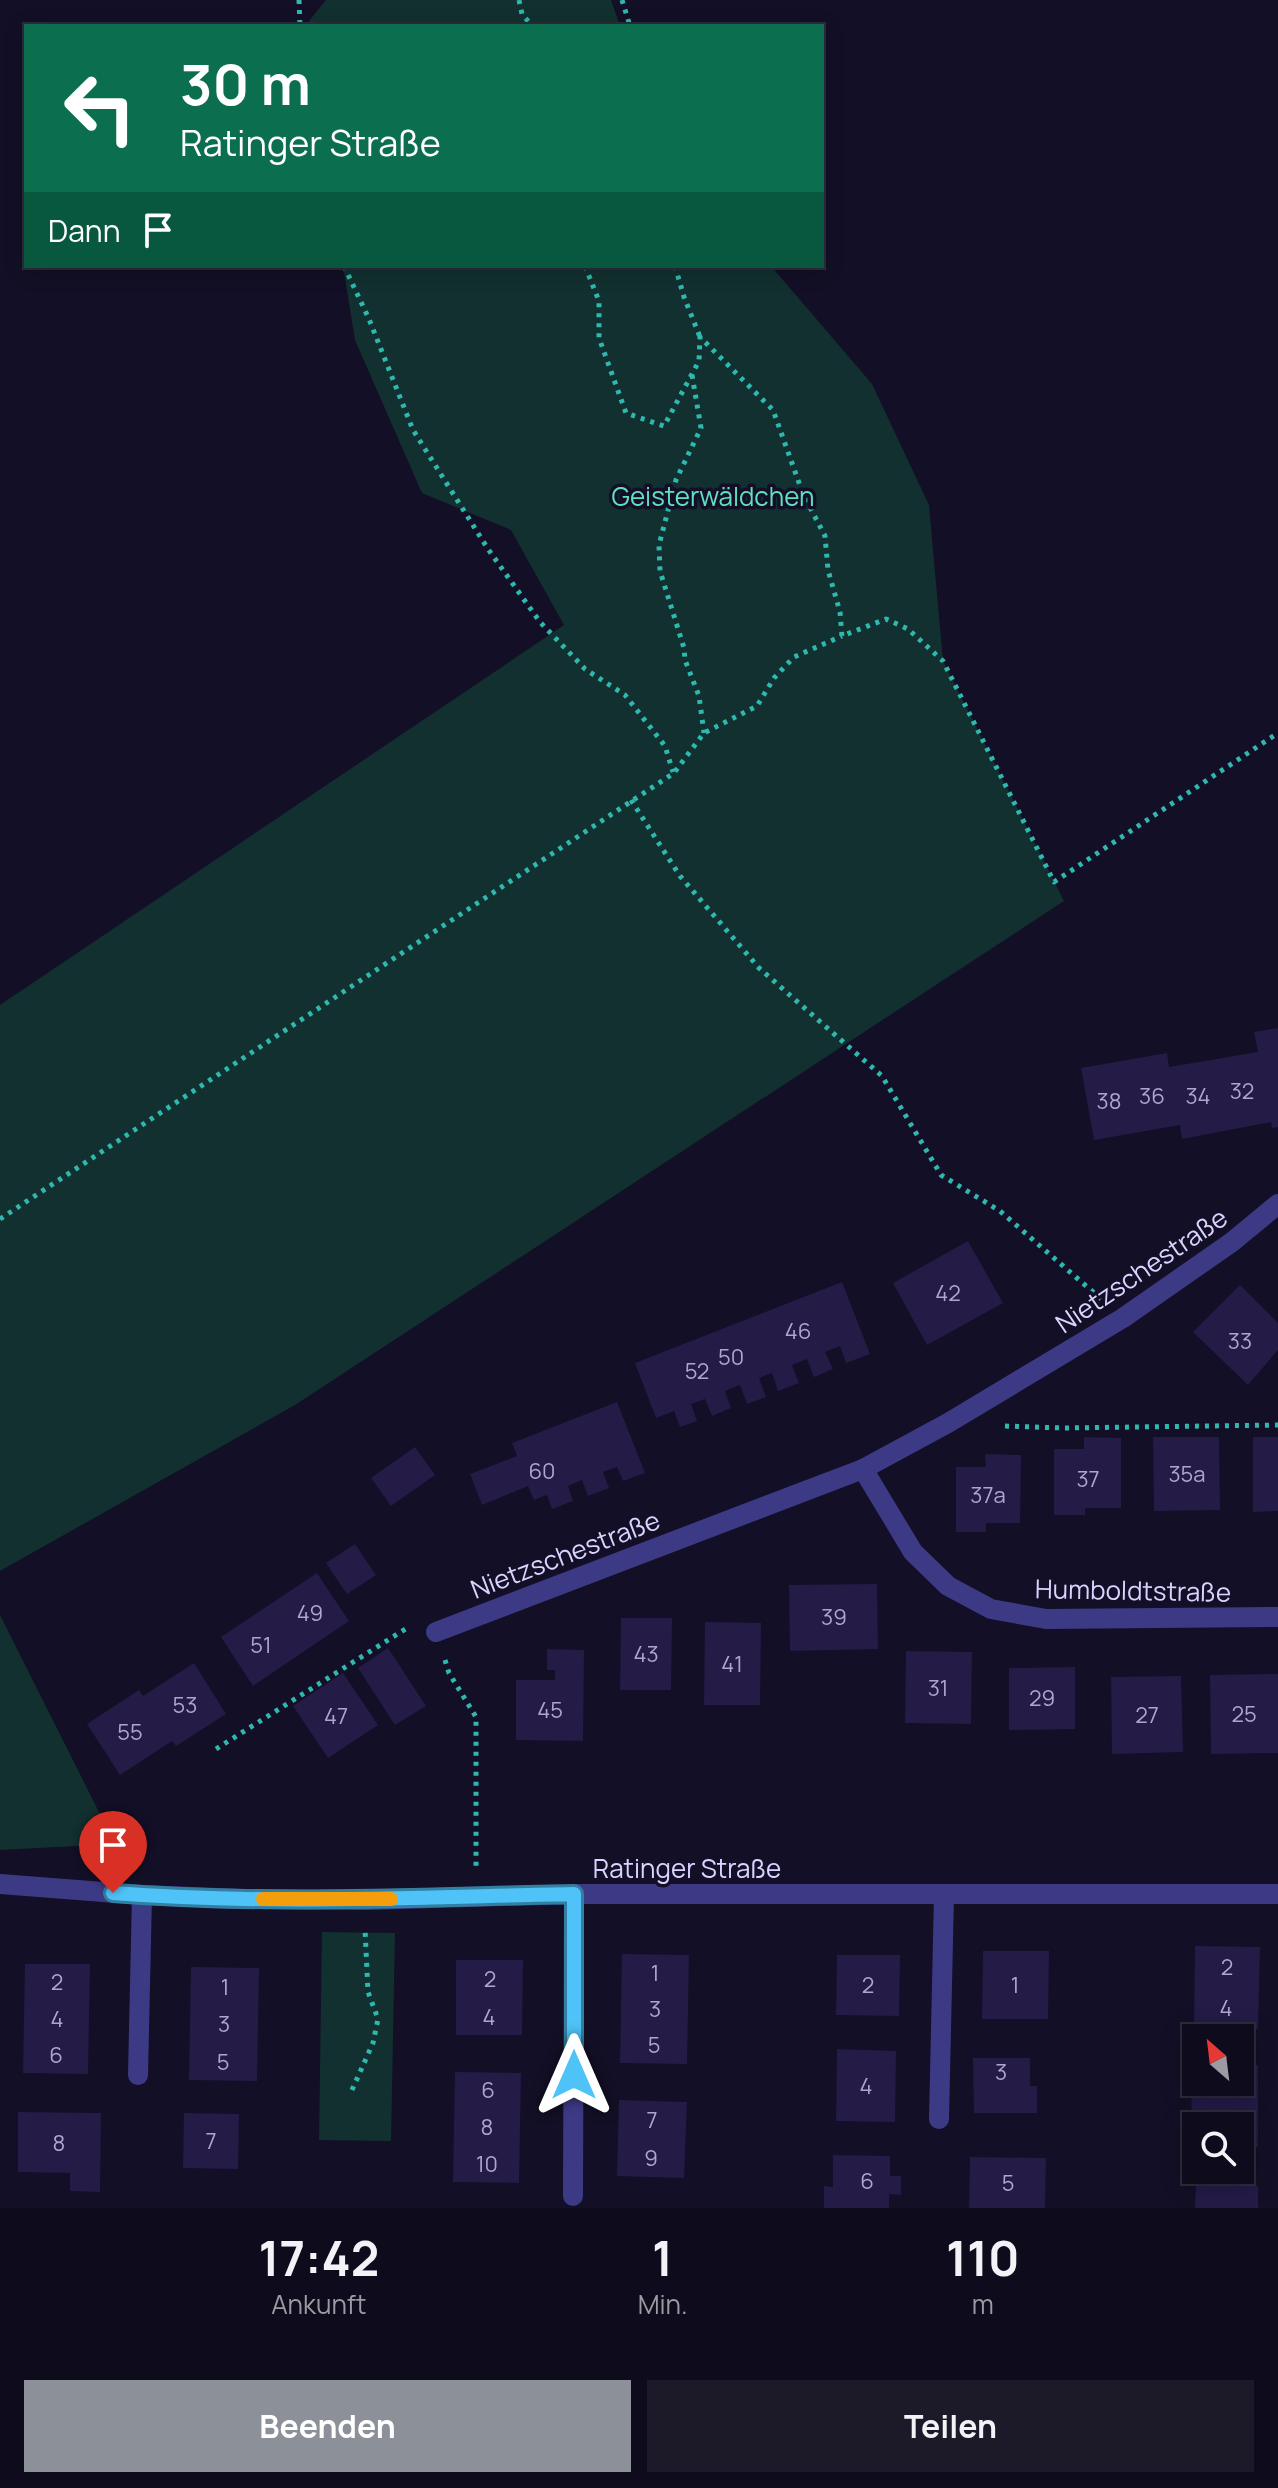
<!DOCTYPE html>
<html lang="de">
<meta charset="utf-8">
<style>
body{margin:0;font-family:Manrope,sans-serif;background:#1c1929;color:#f1f3f6;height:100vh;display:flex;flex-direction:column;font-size:30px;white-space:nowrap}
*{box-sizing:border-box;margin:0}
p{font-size:26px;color:#9b9ba3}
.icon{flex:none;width:44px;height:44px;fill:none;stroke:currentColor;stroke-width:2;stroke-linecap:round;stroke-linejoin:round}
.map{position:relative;height:2208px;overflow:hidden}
.panel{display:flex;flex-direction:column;background:#0e0b1c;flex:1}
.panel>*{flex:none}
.guide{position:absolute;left:24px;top:24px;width:800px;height:244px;border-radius:0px;box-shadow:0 4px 20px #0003,0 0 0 2px #2e2b3b;background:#0b6e4f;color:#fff;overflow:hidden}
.needle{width:52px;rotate:332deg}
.tools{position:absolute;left:1182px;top:2024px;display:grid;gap:16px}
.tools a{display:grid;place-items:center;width:72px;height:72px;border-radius:0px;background:#0e0b1c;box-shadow:0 4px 20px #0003,0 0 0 2px #2e2b3b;font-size:40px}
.pin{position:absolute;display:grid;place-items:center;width:68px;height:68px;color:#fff;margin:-82px -34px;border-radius:50% 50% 50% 0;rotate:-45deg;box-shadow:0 0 8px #0007}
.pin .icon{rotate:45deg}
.me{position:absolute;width:88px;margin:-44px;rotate:0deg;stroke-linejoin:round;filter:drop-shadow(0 0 6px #0008)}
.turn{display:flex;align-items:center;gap:28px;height:168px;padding:0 24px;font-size:36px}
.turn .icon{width:104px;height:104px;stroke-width:2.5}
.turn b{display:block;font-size:56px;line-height:68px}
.then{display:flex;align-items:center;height:76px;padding:0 24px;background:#0003;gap:16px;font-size:30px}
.eta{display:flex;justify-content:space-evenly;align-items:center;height:136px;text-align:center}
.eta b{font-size:48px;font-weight:700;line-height:56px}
.button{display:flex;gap:16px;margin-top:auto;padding:16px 24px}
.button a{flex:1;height:92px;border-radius:0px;background:#8c9099;color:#fff;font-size:32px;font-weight:700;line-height:92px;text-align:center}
.button a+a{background:#1c1929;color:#f1f3f6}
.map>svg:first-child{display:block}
.green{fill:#12302f}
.building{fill:#241b47}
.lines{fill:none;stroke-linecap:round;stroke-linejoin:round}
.path{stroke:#2fb8b0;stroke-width:5;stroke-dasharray:4 6;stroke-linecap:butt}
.minor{stroke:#3d3a85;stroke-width:20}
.route-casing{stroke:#337fa1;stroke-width:20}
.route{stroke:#4fc3f7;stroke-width:14}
.slow{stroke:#f59e0b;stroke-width:14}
.labels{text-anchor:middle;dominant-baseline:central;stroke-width:7;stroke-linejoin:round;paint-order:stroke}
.number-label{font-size:22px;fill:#aca6d1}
.park-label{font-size:26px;fill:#5fe0c0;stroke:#130f26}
.street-label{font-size:26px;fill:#d9d4ff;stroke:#130f26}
</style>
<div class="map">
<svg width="1278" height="2208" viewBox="0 0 1278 2208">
<rect width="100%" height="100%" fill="#130f26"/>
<g class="green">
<polygon points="326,0 611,0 620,26 305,26"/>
<polygon points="343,266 771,266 872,384 929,505 943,661 1064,901 295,1405 0,1571 0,1005 564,625 511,530 422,493 355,340"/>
<polygon points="0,1615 115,1844 0,1850"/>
<polygon points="322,1932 395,1933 391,2141 319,2140"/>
</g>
<g class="building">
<polygon points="1278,1028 1278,1127 1272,1128 1271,1122 1182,1139 1180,1125 1094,1140 1081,1068 1167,1053 1169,1067 1258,1052 1254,1032"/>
<polygon points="968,1241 1003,1303 927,1345 893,1283"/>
<polygon points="842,1282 870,1354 846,1363 840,1346 825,1352 833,1369 814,1377 807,1359 792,1365 799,1383 778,1391 772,1373 759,1378 766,1397 747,1404 740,1385 725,1391 731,1408 712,1416 705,1399 691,1404 697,1421 680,1427 674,1411 656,1418 635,1363"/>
<polygon points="1240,1285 1278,1323 1278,1350 1248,1385 1193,1332"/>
<polygon points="617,1402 645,1473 623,1481 617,1467 603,1472 609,1488 588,1496 582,1480 568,1486 573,1501 552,1509 547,1495 534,1500 528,1486 482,1505 470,1474 517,1456 512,1443"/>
<polygon points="1084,1437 1121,1438 1121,1508 1085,1508 1085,1515 1054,1515 1054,1449 1084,1449"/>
<polygon points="1153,1437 1219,1437 1220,1510 1154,1511"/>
<polygon points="1253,1437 1278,1437 1278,1511 1253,1512"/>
<polygon points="415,1447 435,1475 391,1506 371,1478"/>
<polygon points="985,1454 1021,1455 1020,1523 986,1523 986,1532 956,1532 956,1467 986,1467"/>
<polygon points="355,1544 376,1575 347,1594 326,1563"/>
<polygon points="317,1573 349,1621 253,1686 221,1637"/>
<polygon points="877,1584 878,1649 790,1651 789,1585"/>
<polygon points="621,1618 672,1618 671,1690 620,1690"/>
<polygon points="705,1622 761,1623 760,1705 704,1705"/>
<polygon points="388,1648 426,1706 395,1725 358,1668"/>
<polygon points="547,1649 584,1650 583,1741 516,1740 516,1680 555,1680 555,1670 547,1670"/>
<polygon points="906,1651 972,1652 971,1724 905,1723"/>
<polygon points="194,1663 226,1714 176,1746 172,1741 120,1775 87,1724 139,1690 143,1696"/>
<polygon points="1075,1667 1075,1729 1009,1730 1009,1668"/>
<polygon points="343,1673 378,1725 328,1758 293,1706"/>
<polygon points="1278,1674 1278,1753 1211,1754 1210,1675"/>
<polygon points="1181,1676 1183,1752 1112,1754 1111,1677"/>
<polygon points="1195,1946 1260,1947 1258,2029 1194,2028"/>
<polygon points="983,1951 1049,1951 1048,2019 982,2019"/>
<polygon points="622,1954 689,1955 687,2064 620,2063"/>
<polygon points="837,1955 900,1955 899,2016 836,2015"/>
<polygon points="456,1960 523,1960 522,2035 456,2035"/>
<polygon points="25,1964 90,1964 88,2074 23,2073"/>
<polygon points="191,1967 259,1968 257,2081 189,2080"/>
<polygon points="837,2049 896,2051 895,2122 836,2121"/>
<polygon points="973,2058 1030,2058 1030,2086 1037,2086 1037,2113 974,2113"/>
<polygon points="1192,2065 1196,2065 1196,2082 1240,2082 1240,2065 1258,2065 1258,2147 1240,2147 1240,2126 1196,2126 1196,2147 1191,2147"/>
<polygon points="455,2072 521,2073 519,2183 453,2182"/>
<polygon points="619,2100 687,2102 684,2178 617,2176"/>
<polygon points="18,2112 101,2113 100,2192 70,2191 70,2173 18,2172"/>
<polygon points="184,2113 239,2114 238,2169 183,2168"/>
<polygon points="833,2155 890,2156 890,2176 901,2176 901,2195 889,2194 889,2208 824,2208 824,2186 833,2187"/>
<polygon points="970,2157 1046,2158 1045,2208 969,2208"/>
<polygon points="1196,2184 1258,2186 1258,2208 1195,2208"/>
</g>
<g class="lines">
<g class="path">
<polyline points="299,0 300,26"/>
<polyline points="519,0 522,14 532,26"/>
<polyline points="622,0 630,26"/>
<polyline points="344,266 369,319 413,430 488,549 540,622 585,669 625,695 665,746 673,772"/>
<polyline points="585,266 599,301 599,338 626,413 664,426 699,361 700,337 773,410 803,494 825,536 828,570 840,612 842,636 886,619 908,629 943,661 1054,882 1278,733"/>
<polyline points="675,266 684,297 700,337"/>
<polyline points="692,375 701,428 676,480 659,545 660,571 684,648 685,660 699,696 704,733"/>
<polyline points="631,800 680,876 759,968 882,1076 941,1175 1000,1211 1101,1299"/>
<polyline points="0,1219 674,773 704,733 757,706 774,678 794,657 842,636"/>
<polyline points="1005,1426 1063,1428 1278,1425"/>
<polyline points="445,1660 449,1673 476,1717 476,1869"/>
<polyline points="216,1749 407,1628"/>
<polyline points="352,2090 373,2043 378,2019 368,1992 365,1929"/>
</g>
<g class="minor">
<polyline points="863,1469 913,1552 948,1586 991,1609 1046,1619 1278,1617"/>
<polyline points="436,1632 863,1469 948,1423 1123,1318 1232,1242 1278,1204"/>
<polyline points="0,1884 142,1895 243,1899 366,1900 574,1894 1278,1894"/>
<polyline points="138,2075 142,1895"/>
<polyline points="939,2119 944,1895"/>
<polyline points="573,2196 574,1894"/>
</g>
</g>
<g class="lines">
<defs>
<path id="route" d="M113,1893C267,1905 420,1897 574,1894V2075"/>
</defs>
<use href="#route" class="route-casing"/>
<use href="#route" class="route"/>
<polyline class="slow" points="263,1899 391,1899"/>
</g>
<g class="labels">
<g class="number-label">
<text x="1242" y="1091">32</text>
<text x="1152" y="1096">36</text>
<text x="1198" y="1096">34</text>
<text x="1109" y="1101">38</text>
<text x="948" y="1293">42</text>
<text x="798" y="1331">46</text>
<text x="1240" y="1341">33</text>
<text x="731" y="1357">50</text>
<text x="697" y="1371">52</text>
<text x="542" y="1471">60</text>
<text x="1187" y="1474">35a</text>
<text x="1088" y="1479">37</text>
<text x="988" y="1495">37a</text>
<text x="310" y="1613">49</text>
<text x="834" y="1617">39</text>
<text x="261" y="1645">51</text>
<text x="646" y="1654">43</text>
<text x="732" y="1664">41</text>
<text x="938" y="1688">31</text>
<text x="1042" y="1698">29</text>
<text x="185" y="1705">53</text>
<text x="550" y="1710">45</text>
<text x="1244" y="1714">25</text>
<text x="1147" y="1715">27</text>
<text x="336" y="1716">47</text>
<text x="130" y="1732">55</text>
<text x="1227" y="1967">2</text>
<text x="655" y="1973">1</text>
<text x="490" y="1979">2</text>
<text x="57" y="1982">2</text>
<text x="868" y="1985">2</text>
<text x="1015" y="1985">1</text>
<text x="225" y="1987">1</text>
<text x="1226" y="2008">4</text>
<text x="655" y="2009">3</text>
<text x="489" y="2017">4</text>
<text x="57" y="2019">4</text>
<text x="224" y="2024">3</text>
<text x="654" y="2045">5</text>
<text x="56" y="2055">6</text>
<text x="223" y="2062">5</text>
<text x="1001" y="2072">3</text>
<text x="866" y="2086">4</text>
<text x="488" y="2090">6</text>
<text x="652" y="2120">7</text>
<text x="487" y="2127">8</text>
<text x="211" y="2141">7</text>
<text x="59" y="2143">8</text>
<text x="651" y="2158">9</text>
<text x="487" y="2164">10</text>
<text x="867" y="2181">6</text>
<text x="1008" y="2183">5</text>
</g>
<g class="park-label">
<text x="713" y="496">Geisterwäldchen</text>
</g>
<g class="street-label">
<text transform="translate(1141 1270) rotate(-34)">Nietzschestraße</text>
<text transform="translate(565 1554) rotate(-21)">Nietzschestraße</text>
<text transform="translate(1133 1590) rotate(1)">Humboldtstraße</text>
<text x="687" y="1868">Ratinger Straße</text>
</g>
</g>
</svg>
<div class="tools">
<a><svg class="needle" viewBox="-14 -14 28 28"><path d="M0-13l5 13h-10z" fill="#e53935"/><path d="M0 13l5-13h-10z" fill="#9b9ba3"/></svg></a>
<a><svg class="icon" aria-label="search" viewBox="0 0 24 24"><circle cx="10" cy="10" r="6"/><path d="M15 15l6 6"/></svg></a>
</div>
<div class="pin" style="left:113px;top:1893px;background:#d93025"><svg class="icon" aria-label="arrive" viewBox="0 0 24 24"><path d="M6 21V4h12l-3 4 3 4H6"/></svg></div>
<svg class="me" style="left:574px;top:2075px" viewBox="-20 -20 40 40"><path d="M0-17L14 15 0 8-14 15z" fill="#4fc3f7" stroke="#fff" stroke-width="4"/></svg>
<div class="guide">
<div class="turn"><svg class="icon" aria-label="left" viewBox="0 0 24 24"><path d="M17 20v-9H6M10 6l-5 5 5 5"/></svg><div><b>30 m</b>Ratinger Straße</div></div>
<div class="then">Dann<svg class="icon" aria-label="arrive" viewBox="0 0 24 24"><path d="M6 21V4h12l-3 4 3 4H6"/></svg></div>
</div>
</div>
<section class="panel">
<div class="eta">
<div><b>17:42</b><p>Ankunft</p></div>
<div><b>1</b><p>Min.</p></div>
<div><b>110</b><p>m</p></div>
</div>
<div class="button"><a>Beenden</a><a>Teilen</a></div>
</section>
